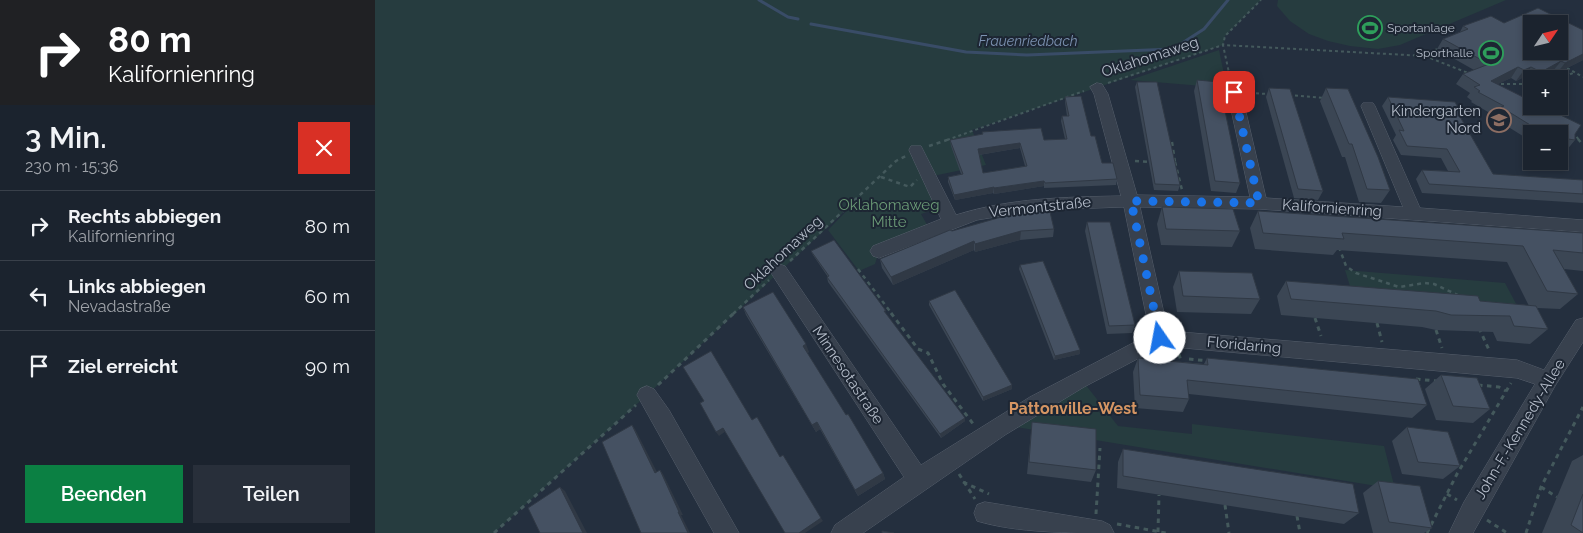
<!DOCTYPE html>
<html lang="de">
<meta charset="utf-8">
<style>
body{margin:0;font-family:Raleway,sans-serif;background:#282f3a;color:#f1f3f6;height:100vh;display:flex;flex-direction:column;font-size:19px;white-space:nowrap}
*{box-sizing:border-box;margin:0}
p{font-size:16px;color:#a0a4aa}
.icon{flex:none;width:28px;height:28px;fill:none;stroke:currentColor;stroke-width:2;stroke-linecap:round;stroke-linejoin:round}
.map{position:relative;flex:1;overflow:hidden}
.drawer{display:flex;flex-direction:column;background:#1b232e;width:375px}
.drawer>*{flex:none}
.banner{background:#202124;color:#fff;overflow:hidden}
.needle{width:32px;rotate:55deg}
.tools{position:absolute;left:1148px;top:15px;display:grid;gap:10px}
.tools a{display:grid;place-items:center;width:45px;height:45px;border-radius:0px;background:#1b232e;box-shadow:0 2px 8px #0003,0 0 0 1px #39404a;font-size:25px}
.pin{position:absolute;display:grid;place-items:center;width:42px;height:42px;color:#fff;margin:-21px;border-radius:10px;box-shadow:0 2px 8px #0006}
.me{position:absolute;width:55px;margin:-28px;rotate:348deg;stroke-linejoin:round;filter:drop-shadow(0 0 4px #0008)}
.turn{display:flex;align-items:center;gap:18px;height:105px;padding:0 25px;font-size:22px}
.turn .icon{width:65px;height:65px;stroke-width:2.5}
.turn b{display:block;font-size:35px;line-height:42px}
.round{display:grid;place-items:center;flex:none;width:52px;height:52px;border-radius:0px;background:#282f3a}
.headline{display:flex;align-items:center;justify-content:space-between;height:85px;padding:0 25px}
h1{font-size:30px;font-weight:600;line-height:38px}
.cta{display:flex;gap:10px;margin-top:auto;padding:10px 25px}
.cta a{flex:1;height:58px;border-radius:0px;background:#0b8043;color:#fff;font-size:20px;font-weight:600;line-height:58px;text-align:center}
.cta a+a{background:#282f3a;color:#f1f3f6}
ul{padding:0;list-style:none}
li{display:flex;align-items:center;gap:15px;height:70px;padding:0 25px;border-top:1px solid #39404a}
li div{flex:1}
li b{display:block;font-size:19px}
li em{font-style:normal}
main{display:flex;flex:1;min-height:0}
.map>svg:first-child{display:block}
.green{fill:#263c3f}
.lines{fill:none;stroke-linecap:round;stroke-linejoin:round}
.stream{stroke:#394c67;stroke-width:3}
.minor-casing{stroke:#565f6c;stroke-width:1}
.path-far2{stroke:#44595c;stroke-width:2;stroke-dasharray:3 3;stroke-linecap:butt}
.path-far1{stroke:#44595c;stroke-width:2.5;stroke-dasharray:4 4;stroke-linecap:butt}
.path{stroke:#44595c;stroke-width:3;stroke-dasharray:4.5 4.5;stroke-linecap:butt}
.minor{fill:#38414e;fill-rule:evenodd}
.wall{fill:#3b4654;fill-rule:evenodd}
.shaded-wall{fill:#303945}
.building{fill:#455162;stroke:#303945;fill-rule:evenodd}
.route{stroke:#1a73e8;stroke-width:9;stroke-dasharray:0 16.2}
.labels{text-anchor:middle;dominant-baseline:central;stroke-width:4;stroke-linejoin:round;paint-order:stroke}
.far-poi-label{font-size:12px;fill:#b4bcc9;stroke:#1d2633;text-anchor:start}
.far-water-label{font-size:14px;font-style:italic;fill:#7c92b1;stroke:#1d2633}
.street-label{font-size:15px;fill:#b4bcc9;stroke:#1d2633}
.poi-label{font-size:15px;fill:#b4bcc9;stroke:#1d2633;text-anchor:end}
.park-label{font-size:15px;fill:#6b9a76;stroke:#1d2633}
.neighbourhood-label{font-size:16px;font-weight:bold;fill:#d59563;stroke:#1d2633}
</style>
<main>
<section class="drawer">
<div class="banner">
<div class="turn"><svg class="icon" aria-label="right" viewBox="0 0 24 24"><path d="M7 20v-9h11M14 6l5 5-5 5"/></svg><div><b>80 m</b>Kalifornienring</div></div>
</div>
<div class="headline"><div><h1>3 Min.</h1><p>230 m · 15:36</p></div><a class="round" style="background:#d93025;color:#fff"><svg class="icon" aria-label="close" viewBox="0 0 24 24"><path d="M6 6l12 12M18 6L6 18"/></svg></a></div>
<ul>
<li><svg class="icon" aria-label="right" viewBox="0 0 24 24"><path d="M7 20v-9h11M14 6l5 5-5 5"/></svg><div><b>Rechts abbiegen</b><p>Kalifornienring</p></div><em>80 m</em></li>
<li><svg class="icon" aria-label="left" viewBox="0 0 24 24"><path d="M17 20v-9H6M10 6l-5 5 5 5"/></svg><div><b>Links abbiegen</b><p>Nevadastraße</p></div><em>60 m</em></li>
<li><svg class="icon" aria-label="arrive" viewBox="0 0 24 24"><path d="M6 21V4h12l-3 4 3 4H6"/></svg><div><b>Ziel erreicht</b></div><em>90 m</em></li>
</ul>
<div class="cta"><a>Beenden</a><a>Teilen</a></div>
</section>
<div class="map">
<svg width="1208" height="533" viewBox="0 0 1208 533">
<rect width="100%" height="100%" fill="#242f3e"/>
<g class="green">
<polygon points="0,0 886,0 850,36 848,45 597,130 611,165 553,177 567,207 546,214 555,230 504,251 500,264 484,271 453,230 487,195 272,395 119,533 0,533"/>
<polygon points="903,0 1131,0 1025,45 1003,49 975,46 953,41 934,34 915,21 902,6"/>
<polygon points="844,50 852,88 755,80"/>
<polygon points="970,270 1130,283 1147,315 978,296"/>
<polygon points="710,384 743,426 817,434 817,424 1009,446 1020,489 641,427"/>
</g>
<g class="lines">
<g class="stream">
<polyline points="384,0 413,17 423,19"/>
<polyline points="436,24 591,52 652,55 798,49 829,29 853,0"/>
</g>
<defs>
<g id="minor">
<path d="M722,83L727,84L733,94L762,195L875,197L852,91L859,87L866,91L891,198L1028,207L986,106L988,103H998L1000,106L1045,208L1208,220V232L884,209L765,207L793,331L1142,360L1169,370L1201,320L1208,318V342L1180,386L1098,533H1074L1089,502L1160,384L1142,378L787,346L709,387L630,435L488,533H456L460,525L529,477L398,276L395,271L398,266L404,264L410,266L546,465L655,397L775,334L749,207L663,210L602,220L504,258L498,256L495,251L498,246L566,219L534,150L536,146H546L548,150L581,215C635,198 690,197 746,196L719,94L715,87Z"/>
<polygon points="272,386 279,389 294,410 364,533 339,533 262,395 265,389"/>
<path d="M610,502L727,521L735,525L739,533C695,533 642,533 602,521L599,513L602,505Z"/>
</g>
</defs>
<use href="#minor" class="minor-casing"/>
<g class="path-far2">
<polyline points="1050,56 1062,49"/>
<polyline points="1192,68 1208,77"/>
<polyline points="1184,79 1198,73"/>
<polyline points="856,82 848,45 1050,56 1093,73"/>
<polyline points="733,83 848,45 850,36 886,0"/>
<polyline points="1120,84 1156,84"/>
<polyline points="875,93 894,94"/>
<polyline points="914,95 949,98"/>
<polyline points="1198,132 1204,140"/>
<polyline points="572,140 709,91"/>
</g>
<g class="path-far1">
<polyline points="1203,139 1208,145"/>
<polyline points="797,142 800,162 798,162"/>
<polyline points="554,146 575,139"/>
<polyline points="760,161 775,162"/>
<polyline points="800,162 807,190"/>
<polyline points="506,177 535,187 542,180"/>
<polyline points="964,247 971,266 981,273 1024,287 1050,283 1059,284 1085,296"/>
<polyline points="415,261 521,161 531,156"/>
<polyline points="483,269 517,314"/>
<polyline points="358,314 394,280"/>
</g>
<g class="path">
<polyline points="516,313 543,349 553,353 568,384 599,425"/>
<polyline points="940,318 946,336"/>
<polyline points="1002,323 1007,342"/>
<polyline points="1104,328 1114,350"/>
<polyline points="1061,330 1067,348"/>
<polyline points="804,354 807,365"/>
<polyline points="814,359 834,361"/>
<polyline points="1041,379 1061,381"/>
<polyline points="283,385 359,313"/>
<polyline points="1103,385 1124,387 1131,391"/>
<polyline points="584,474 600,499"/>
<polyline points="588,482 614,494"/>
<polyline points="1166,487 1182,497"/>
<polyline points="1072,494 1082,500"/>
<polyline points="850,505 854,533"/>
<polyline points="721,514 725,448"/>
<polyline points="922,516 925,533"/>
<polyline points="1112,520 1132,533"/>
<polyline points="742,524 791,533"/>
<polyline points="783,532 784,495"/>
<polyline points="119,533 261,405"/>
<polyline points="1052,533 1082,474 1136,383"/>
<polyline points="1151,533 1166,487 1208,407"/>
</g>
<use href="#minor" class="minor"/>
</g>
<g class="wall">
<polygon points="1088,26 1208,60 1182,73 1178,71 1164,79 1156,79 1156,81 1149,77 1141,81 1136,78 1122,84 1200,134 1200,140 1191,151 1184,150 1184,134 1156,134 1156,141 1119,118 1120,116 1096,102 1097,101 1092,97 1095,93 1081,84 1088,74 1099,70 1062,49 1068,39 1085,32"/>
<polygon points="822,80 865,183 861,193 836,191 819,91"/>
<polygon points="762,82 805,185 803,191 779,190 760,87"/>
<polygon points="894,88 948,191 943,200 919,198 891,97"/>
<polygon points="951,88 1015,190 1006,203 984,202 970,157 967,157 945,101"/>
<path d="M690,97L716,136L727,163L742,179L741,185L669,188V186L619,194L618,193L580,200L573,182V177L586,174L576,146L575,140L607,134V132L669,140L690,139L686,121L687,116H692L690,102ZM645,148L650,166L608,173L604,155Z"/>
<polygon points="1013,97 1087,115 1086,118 1118,174 1208,194 1208,203 1047,193 1041,179 1047,170 1073,171 1066,158 1026,155 1018,140 1021,135 1007,106"/>
<polygon points="787,207 865,231 857,247 786,245 782,224"/>
<polygon points="883,211 1208,233 1208,271 1189,269 1203,294 1185,309 1162,308 1173,329 1155,344 1122,341 1118,332 1061,330 1047,327 906,315 902,296 911,281 1105,301 1154,306 1132,262 962,250 958,255 880,249 875,228"/>
<polygon points="712,222 760,325 757,333 732,334 710,231"/>
<polygon points="679,229 678,237 645,240 600,252 599,250 518,285 507,268 505,259 577,231"/>
<polygon points="436,251 511,314 590,421 566,438 453,282 452,277 453,277 438,255"/>
<polygon points="645,265 705,354 679,360 644,269"/>
<polygon points="804,271 885,299 876,314 802,312 798,287"/>
<polygon points="554,301 637,389 608,401 554,305"/>
<polygon points="368,307 434,352 432,353 471,415 508,473 510,479 483,496 445,429 441,432 371,315"/>
<polygon points="763,358 829,364 832,358 1052,405 1037,418 814,394 814,399 808,412 760,408 758,372"/>
<polygon points="1066,375 1115,409 1098,423 1061,420 1050,389"/>
<polygon points="657,422 721,470 716,482 652,474"/>
<polygon points="1032,427 1085,466 1068,479 1027,474 1017,441"/>
<polygon points="748,449 984,513 969,524 742,488 743,462"/>
<polygon points="1208,455 1208,533 1167,533 1197,461"/>
<polygon points="1003,481 1057,528 1049,533 998,533 988,493"/>
</g>
<g class="shaded-wall">
<polygon points="1208,54 1208,60 1182,73 1190,63"/>
<polygon points="1186,61 1178,71 1164,79 1160,79 1166,72"/>
<polygon points="1143,67 1136,78 1109,91 1116,81"/>
<polygon points="1156,67 1149,77 1141,81 1149,70"/>
<polygon points="1174,127 1169,134 1163,134 1165,131"/>
<polygon points="645,143 645,148 603,155 603,149"/>
<polygon points="669,181 669,186 619,194 619,188"/>
<polygon points="619,187 618,193 580,200 579,195"/>
<polygon points="646,231 645,240 600,252 600,244"/>
<polygon points="599,241 599,250 518,285 516,277"/>
<polygon points="431,344 434,352 431,353 428,346"/>
<polygon points="705,350 705,354 679,360 680,356"/>
<polygon points="637,385 637,389 608,401 608,397"/>
<polygon points="590,418 590,421 566,438 565,434"/>
<polygon points="442,422 445,429 441,432 437,425"/>
<polygon points="257,425 260,429 284,476 280,473"/>
<polygon points="348,428 351,431 344,436 341,432"/>
<polygon points="285,470 288,474 308,515 306,515 315,533 313,533 303,512"/>
<polygon points="508,473 510,479 483,496 480,490"/>
<polygon points="185,487 190,491 212,533 208,533"/>
<polygon points="446,518 448,521 430,533 424,533"/>
</g>
<g class="building">
<path d="M1163,8L1208,30V54L1190,63L1186,61L1166,72L1156,67L1149,70L1143,67L1116,81L1156,101V106H1167L1206,125L1200,134V140L1186,138L1184,137V134H1181L1174,127L1165,131L1126,107L1129,106L1103,92L1105,91L1099,87L1105,85L1088,74L1114,64L1068,39L1093,29L1088,26L1116,16L1129,23ZM1156,24H1184V51H1156Z"/>
<polygon points="822,80 844,82 865,183 840,181"/>
<polygon points="762,82 782,82 805,185 780,184"/>
<polygon points="894,88 915,89 948,191 923,189"/>
<polygon points="951,88 973,89 1003,157 1015,190 992,189 977,144 974,144"/>
<path d="M706,96L716,136H720L727,163H738L742,179L670,183L669,181L619,188V187L579,195L573,177L588,174L575,140L608,134L607,132L666,128L669,140L692,139L687,116H694L690,97ZM645,143L652,166L608,173L603,149Z"/>
<polygon points="1013,97 1080,102 1087,115 1084,115 1118,174 1208,180 1208,194 1054,184 1047,170 1085,172 1072,149 1032,146 1024,130 1029,131"/>
<polygon points="787,207 858,209 865,231 791,229"/>
<polygon points="883,211 1208,233 1208,253 1178,250 1203,294 1172,291 1148,246 967,233 969,239 888,233"/>
<polygon points="644,212 675,212 679,229 646,231 600,244 599,241 516,277 505,259 575,230 577,231"/>
<polygon points="712,222 735,222 760,325 734,326"/>
<polygon points="459,240 511,311 509,311 590,418 565,434 452,277 454,276 436,251"/>
<polygon points="668,261 705,350 680,356 645,265"/>
<polygon points="804,271 877,273 885,299 808,296"/>
<polygon points="911,281 1103,296 1105,301 1161,306 1173,329 1139,326 1135,316 1076,315 1061,311 916,299"/>
<polygon points="580,290 637,385 608,397 554,301"/>
<polygon points="398,292 431,344 428,346 471,415 473,414 508,473 480,490 442,422 437,425 368,307"/>
<polygon points="336,351 377,420 382,417 405,457 408,455 446,518 424,533 410,533 348,428 341,432 325,403 329,401 308,367"/>
<polygon points="763,358 833,365 832,358 1043,379 1052,405 812,380 814,399 765,395"/>
<polygon points="1066,375 1102,378 1115,409 1078,406"/>
<polygon points="657,422 721,429 721,470 654,462"/>
<polygon points="257,425 280,473 285,470 304,512 303,512 313,533 266,533 227,442"/>
<polygon points="1032,427 1073,432 1085,466 1043,462"/>
<polygon points="748,449 978,484 984,513 748,476"/>
<polygon points="1003,481 1045,486 1057,528 1014,522"/>
<polygon points="185,487 208,533 165,533 153,508"/>
<polygon points="1208,494 1208,533 1196,525"/>
<polygon points="507,531 519,533 507,533"/>
</g>
<g class="lines">
<polyline class="route" points="785,338 756,201 884,203 859,92"/>
</g>
<defs>
<symbol id="stadium-ring" viewBox="-11 -11 22 22"><circle r="9.5" fill="#1d2633" stroke="#2e9e5b" stroke-width="1.5"/><path d="M0-5a6.5 5 0 1 0 0 10a6.5 5 0 1 0 0-10ZM-3.5-1.8h7v3.6h-7Z" fill="#2e9e5b"/></symbol>
<symbol id="school-ring" viewBox="-11 -11 22 22"><circle r="9.5" fill="#1d2633" stroke="#8d6e63" stroke-width="1.5"/><path d="M0-5L7-2L0 1L-7-2ZM-4 1L0 2.5L4 1V4Q0 6-4 4Z" fill="#8d6e63"/></symbol>
</defs>
<g fill-rule="evenodd">
<use href="#stadium-ring" x="981" y="14" width="28" height="28"/>
<use href="#stadium-ring" x="1102" y="39" width="28" height="28"/>
<use href="#school-ring" x="1110" y="106" width="28" height="28"/>
</g>
<g class="labels">
<g class="far-poi-label">
<text x="1012" y="28">Sportanlage</text>
<text x="1098" y="53" text-anchor="end">Sporthalle</text>
</g>
<g class="far-water-label">
<text x="653" y="41">Frauenriedbach</text>
</g>
<g class="street-label">
<text transform="translate(775 57) rotate(-18)">Oklahomaweg</text>
<text transform="translate(665 207) rotate(-6)">Vermontstraße</text>
<text transform="translate(957 208) rotate(4)">Kalifornienring</text>
<text transform="translate(408 253) rotate(-43)">Oklahomaweg</text>
<text transform="translate(869 345) rotate(5)">Floridaring</text>
<text transform="translate(473 375) rotate(56)">Minnesotastraße</text>
<text transform="translate(1145 429) rotate(-59)">John-F.-Kennedy-Allee</text>
</g>
<g class="poi-label">
<text x="1106" y="111">Kindergarten<tspan x="1106" dy="17">Nord</tspan></text>
</g>
<g class="park-label">
<text x="514" y="205">Oklahomaweg<tspan x="514" dy="17">Mitte</tspan></text>
</g>
<g class="neighbourhood-label">
<text x="698" y="408">Pattonville-West</text>
</g>
</g>
</svg>
<div class="tools">
<a><svg class="needle" viewBox="-14 -14 28 28"><path d="M0-13l5 13h-10z" fill="#e53935"/><path d="M0 13l5-13h-10z" fill="#a0a4aa"/></svg></a>
<a>+</a>
<a>−</a>
</div>
<div class="pin" style="left:859px;top:92px;background:#d93025"><svg class="icon" aria-label="arrive" viewBox="0 0 24 24"><path d="M6 21V4h12l-3 4 3 4H6"/></svg></div>
<svg class="me" style="left:785px;top:338px" viewBox="-20 -20 40 40"><circle r="19" fill="#fff"/><path d="M0-13L10 11 0 6-10 11z" fill="#1a73e8"/></svg>
</div>
</main>
